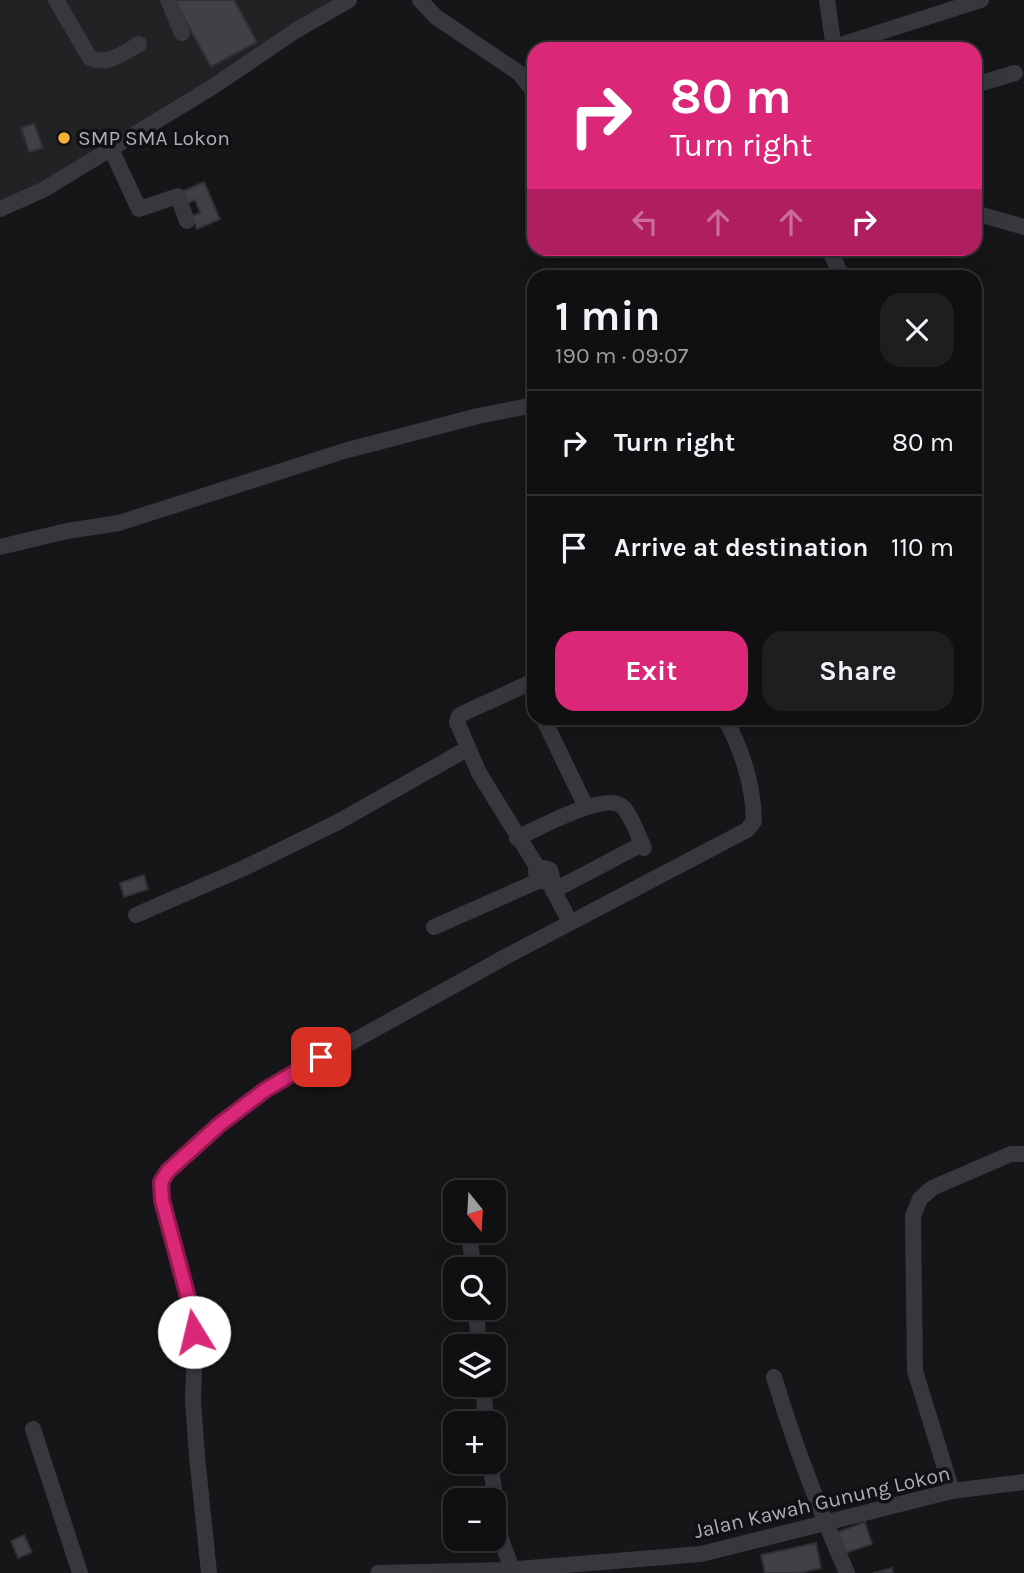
<!DOCTYPE html>
<meta charset="utf-8">
<style>
body{margin:0;font-family:Karla,sans-serif;background:#1e1e20;color:#f1f3f6;height:100vh;display:flex;flex-direction:column;font-size:26px;white-space:nowrap}
*{box-sizing:border-box;margin:0}
p{font-size:23px;color:#9c9d9f}
.icon{flex:none;width:38px;height:38px;fill:none;stroke:currentColor;stroke-width:2;stroke-linecap:round;stroke-linejoin:round}
.map{position:relative;flex:1;overflow:hidden}
.side{position:absolute;left:527px;top:270px;width:455px;height:455px;display:flex;flex-direction:column;background:#101012;border-radius:21px;box-shadow:0 7px 28px #0002,0 0 0 2px #303032}
.side>*{flex:none}
.guide{position:absolute;left:527px;top:42px;width:455px;height:214px;border-radius:21px;box-shadow:0 7px 28px #0002,0 0 0 2px #303032;background:#db2777;color:#fff;overflow:hidden}
.needle{width:46px;rotate:162deg}
.controls{position:absolute;left:443px;top:1180px;display:grid;gap:14px}
.controls a{display:grid;place-items:center;width:63px;height:63px;border-radius:14px;background:#101012;box-shadow:0 7px 28px #0002,0 0 0 2px #303032;font-size:35px}
.pin{position:absolute;display:grid;place-items:center;width:60px;height:60px;color:#fff;margin:-30px;border-radius:14px;box-shadow:0 4px 10px #0006}
.me{position:absolute;width:77px;margin:-38px;rotate:351deg;stroke-linejoin:round;filter:drop-shadow(0 0 5px #0008)}
.turn{display:flex;align-items:center;gap:24px;height:147px;padding:0 28px;font-size:32px}
.turn .icon{width:91px;height:91px;stroke-width:2.5}
.turn b{display:block;font-size:49px;line-height:60px}
.lanes{display:flex;align-items:center;height:66px;padding:0 28px;background:#0003;justify-content:center;gap:35px;direction:ltr}
.lanes .off{opacity:.35}
.round{display:grid;place-items:center;flex:none;width:74px;height:74px;border-radius:21px;background:#1e1e20}
.headline{display:flex;align-items:center;justify-content:space-between;height:119px;padding:0 28px}
h1{font-size:42px;font-weight:700;line-height:52px}
.action{display:flex;gap:14px;margin-top:auto;padding:14px 28px}
.action a{flex:1;height:80px;border-radius:21px;background:#db2777;color:#fff;font-size:28px;font-weight:700;line-height:80px;text-align:center}
.action a+a{background:#1e1e20;color:#f1f3f6}
ul{padding:0;list-style:none}
li{display:flex;align-items:center;gap:21px;height:105px;padding:0 28px;border-top:2px solid #303032}
li div{flex:1}
li b{display:block;font-size:26px}
li em{font-style:normal}
.map>svg:first-child{display:block}
.built{fill:#222225}
.building{fill:#404145;stroke:#303034;stroke-width:2}
.lines{fill:none;stroke-linecap:round;stroke-linejoin:round}
.minor{stroke:#37383d;stroke-width:16}
.route-casing{stroke:#8e194d;stroke-width:18}
.route{stroke:#db2777;stroke-width:12}
.poi-dot{fill:#f2b134;stroke:#111113;stroke-width:2.5}
.labels{text-anchor:middle;dominant-baseline:central;stroke-width:7;stroke-linejoin:round;paint-order:stroke}
.poi-label{font-size:21px;fill:#a8adb8;stroke:#111113;text-anchor:start}
.street-label{font-size:21px;fill:#a8adb8;stroke:#111113}
</style>
<div class="map">
<svg width="1024" height="1573" viewBox="0 0 1024 1573">
<rect width="100%" height="100%" fill="#161618"/>
<polygon class="built" points="0,0 352,0 0,211"/>
<g class="building">
<polygon points="174,0 234,0 257,42 211,67"/>
<polygon points="34,123 43,148 29,152 21,128"/>
<polygon points="204,182 220,219 197,229 192,216 200,213 195,200 186,204 181,192"/>
<polygon points="144,875 148,889 124,897 120,883"/>
<polygon points="865,1522 872,1544 845,1553 838,1532"/>
<polygon points="24,1535 32,1552 18,1558 11,1541"/>
<polygon points="816,1543 821,1568 799,1573 765,1573 761,1555"/>
<polygon points="892,1568 893,1573 873,1573"/>
</g>
<g class="lines">
<g class="minor">
<path d="M56,0L90,58C108,66 123,53 139,44"/>
<polyline points="168,0 182,33"/>
<polyline points="420,0 436,17 519,73 534,92"/>
<polyline points="827,0 834,49"/>
<polyline points="834,47 981,0"/>
<polyline points="975,85 1015,73"/>
<polyline points="111,149 139,209 178,196 187,221"/>
<polyline points="0,209 43,190 214,86 295,31 349,0"/>
<polyline points="975,213 1024,227"/>
<polyline points="828,248 842,276"/>
<polyline points="0,547 67,531 119,523 344,451 478,416 534,405"/>
<polyline points="534,681 466,712 459,716 457,722 479,773 539,870 536,872 538,881 549,882 552,877 550,870 545,868 539,870"/>
<polyline points="543,718 586,807"/>
<path d="M517,838C537,829 608,789 624,808C633,819 638,836 644,848"/>
<polyline points="549,882 570,922"/>
<polyline points="553,891 642,844"/>
<polyline points="136,915 244,868 338,822 467,749"/>
<polyline points="434,927 538,881"/>
<polyline points="469,1230 473,1269"/>
<polyline points="476,1307 479,1346"/>
<path d="M774,1377C794,1444 819,1509 847,1573"/>
<polyline points="483,1384 486,1423"/>
<polyline points="33,1429 80,1573"/>
<polyline points="490,1461 501,1539 512,1569"/>
<polyline points="952,1491 915,1371 913,1216 920,1199 932,1188 1011,1154 1024,1154"/>
<path d="M209,1573L197,1456L193,1400L195,1350L192,1314L162,1200L161,1182L168,1171L219,1125L265,1090L507,956L747,830L754,821C753,783 742,751 725,718"/>
<polyline points="378,1573 504,1570 701,1554 952,1491 1024,1482"/>
</g>
</g>
<g class="lines">
<defs>
<polyline id="route" points="194,1332 189,1301 162,1200 161,1182 168,1171 219,1125 265,1090 321,1057"/>
</defs>
<use href="#route" class="route-casing"/>
<use href="#route" class="route"/>
</g>
<circle class="poi-dot" cx="64" cy="138" r="7"/>
<g class="labels">
<g class="poi-label">
<text x="78" y="138">SMP SMA Lokon</text>
</g>
<g class="street-label">
<text transform="translate(822 1502) rotate(-13)">Jalan Kawah Gunung Lokon</text>
</g>
</g>
</svg>
<div class="controls">
<a><svg class="needle" viewBox="-14 -14 28 28"><path d="M0-13l5 13h-10z" fill="#e53935"/><path d="M0 13l5-13h-10z" fill="#9c9d9f"/></svg></a>
<a><svg class="icon" aria-label="search" viewBox="0 0 24 24"><circle cx="10" cy="10" r="6"/><path d="M15 15l6 6"/></svg></a>
<a><svg class="icon" aria-label="layers" viewBox="0 0 24 24"><path d="M12 4l9 5-9 5-9-5zM3 14l9 5 9-5"/></svg></a>
<a>+</a>
<a>−</a>
</div>
<div class="pin" style="left:321px;top:1057px;background:#d93025"><svg class="icon" aria-label="arrive" viewBox="0 0 24 24"><path d="M6 21V4h12l-3 4 3 4H6"/></svg></div>
<svg class="me" style="left:194px;top:1332px" viewBox="-20 -20 40 40"><circle r="19" fill="#fff"/><path d="M0-13L10 11 0 6-10 11z" fill="#db2777"/></svg>
<div class="guide">
<div class="turn"><svg class="icon" aria-label="right" viewBox="0 0 24 24"><path d="M7 20v-9h11M14 6l5 5-5 5"/></svg><div><b>80 m</b>Turn right</div></div>
<div class="lanes"><svg class="icon off" aria-label="left" viewBox="0 0 24 24"><path d="M17 20v-9H6M10 6l-5 5 5 5"/></svg><svg class="icon off" aria-label="ahead" viewBox="0 0 24 24"><path d="M12 20V5M6 11l6-6 6 6"/></svg><svg class="icon off" aria-label="ahead" viewBox="0 0 24 24"><path d="M12 20V5M6 11l6-6 6 6"/></svg><svg class="icon" aria-label="right" viewBox="0 0 24 24"><path d="M7 20v-9h11M14 6l5 5-5 5"/></svg></div>
</div>
<section class="side">
<div class="headline"><div><h1>1 min</h1><p>190 m · 09:07</p></div><a class="round"><svg class="icon" aria-label="close" viewBox="0 0 24 24"><path d="M6 6l12 12M18 6L6 18"/></svg></a></div>
<ul>
<li><svg class="icon" aria-label="right" viewBox="0 0 24 24"><path d="M7 20v-9h11M14 6l5 5-5 5"/></svg><div><b>Turn right</b></div><em>80 m</em></li>
<li><svg class="icon" aria-label="arrive" viewBox="0 0 24 24"><path d="M6 21V4h12l-3 4 3 4H6"/></svg><div><b>Arrive at destination</b></div><em>110 m</em></li>
</ul>
<div class="action"><a>Exit</a><a>Share</a></div>
</section>
</div>
